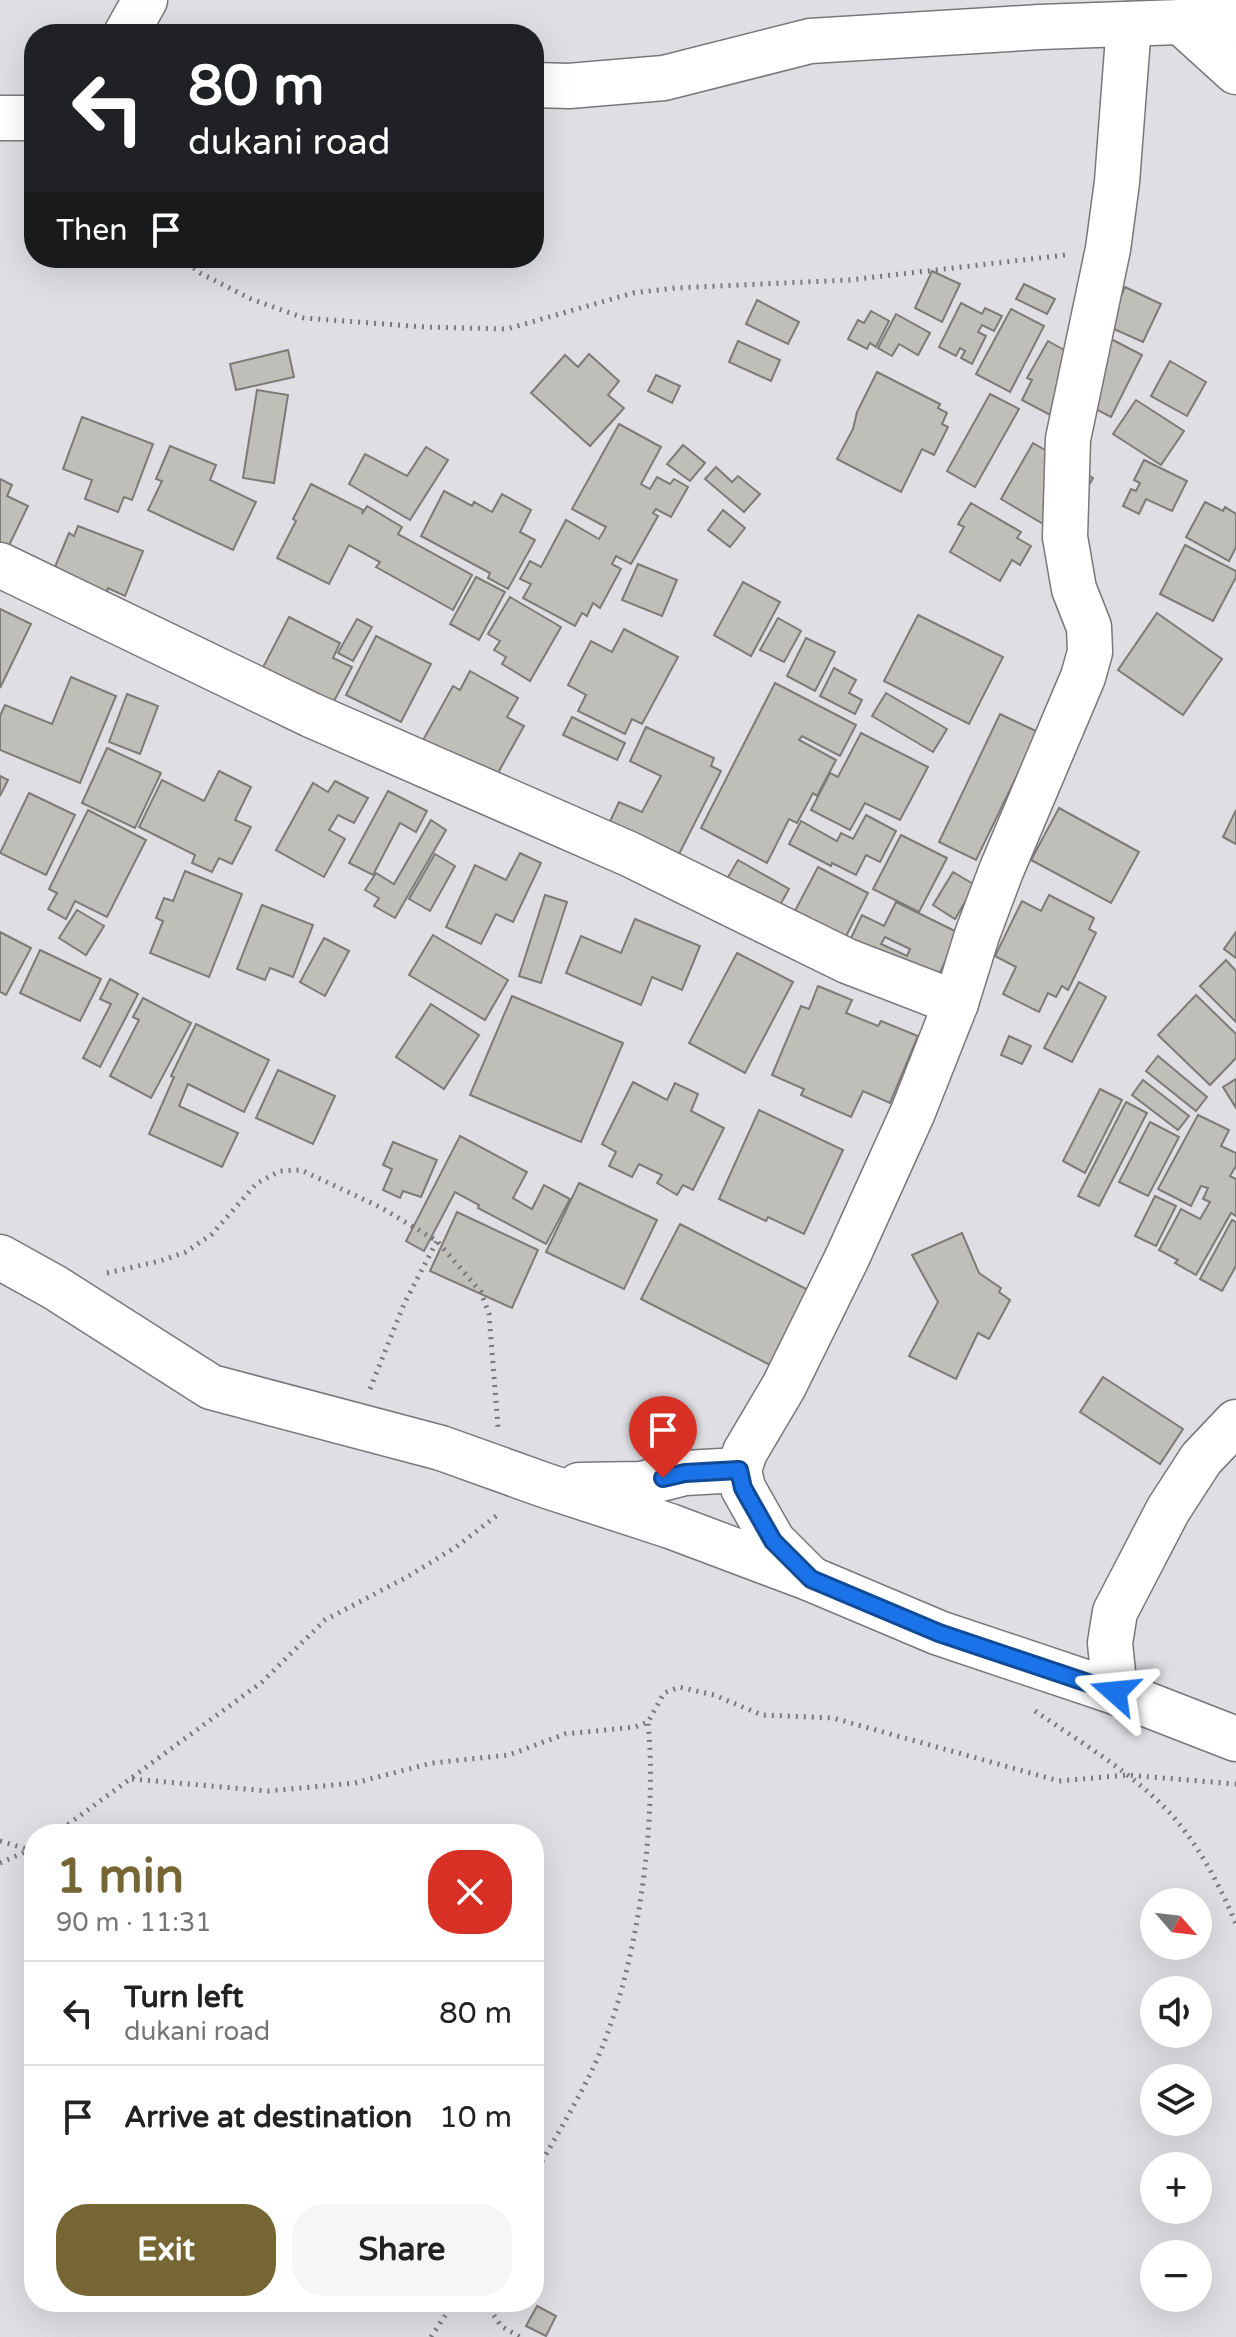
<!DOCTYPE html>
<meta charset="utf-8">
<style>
body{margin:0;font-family:"Varela Round",sans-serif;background:#f6f6f6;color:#222;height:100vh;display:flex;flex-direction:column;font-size:30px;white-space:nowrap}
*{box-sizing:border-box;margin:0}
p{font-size:26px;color:#767676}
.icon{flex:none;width:44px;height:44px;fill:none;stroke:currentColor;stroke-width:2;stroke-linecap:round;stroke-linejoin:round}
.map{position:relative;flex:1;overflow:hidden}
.side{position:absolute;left:24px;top:1824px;width:520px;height:488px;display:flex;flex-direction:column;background:#fff;border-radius:32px;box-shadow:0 8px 32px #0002}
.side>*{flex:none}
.hud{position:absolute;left:24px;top:24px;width:520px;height:244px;border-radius:32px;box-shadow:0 8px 32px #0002;background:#202124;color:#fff;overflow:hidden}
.needle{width:52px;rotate:118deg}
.buttons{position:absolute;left:1140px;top:1888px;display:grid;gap:16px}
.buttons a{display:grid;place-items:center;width:72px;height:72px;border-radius:50%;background:#fff;box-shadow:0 8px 32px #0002;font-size:40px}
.pin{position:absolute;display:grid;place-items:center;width:68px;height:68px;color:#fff;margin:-82px -34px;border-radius:50% 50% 50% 0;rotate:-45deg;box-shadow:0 0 8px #0007}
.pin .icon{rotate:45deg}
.me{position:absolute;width:88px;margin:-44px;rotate:288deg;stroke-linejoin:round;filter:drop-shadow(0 0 6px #0008)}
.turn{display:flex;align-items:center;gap:28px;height:168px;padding:0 32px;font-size:36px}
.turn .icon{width:104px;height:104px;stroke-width:2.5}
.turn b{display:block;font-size:56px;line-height:68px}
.then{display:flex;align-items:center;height:76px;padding:0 32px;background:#0003;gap:16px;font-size:30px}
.round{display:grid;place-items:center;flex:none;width:84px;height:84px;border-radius:32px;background:#f6f6f6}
.headline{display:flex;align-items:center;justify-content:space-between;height:136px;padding:0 32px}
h1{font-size:48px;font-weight:800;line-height:60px;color:#756634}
.primary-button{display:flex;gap:16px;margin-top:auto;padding:16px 32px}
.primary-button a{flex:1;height:92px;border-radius:32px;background:#756634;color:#fff;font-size:32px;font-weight:800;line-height:92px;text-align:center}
.primary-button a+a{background:#f6f6f6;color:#222}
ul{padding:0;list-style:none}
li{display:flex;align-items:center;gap:24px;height:104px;padding:0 32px;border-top:2px solid #e0e0e0}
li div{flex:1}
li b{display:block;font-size:30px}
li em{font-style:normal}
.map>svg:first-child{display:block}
.building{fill:#bfbeb9;stroke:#7d7b77;stroke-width:2;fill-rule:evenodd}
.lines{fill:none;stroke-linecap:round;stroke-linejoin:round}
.minor-casing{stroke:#79777b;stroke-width:47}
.path{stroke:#79787b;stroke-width:5;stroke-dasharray:2 6;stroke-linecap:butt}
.minor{stroke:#fff;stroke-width:44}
.route-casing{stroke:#114b97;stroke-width:20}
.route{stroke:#1a73e8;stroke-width:14}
</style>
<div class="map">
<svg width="1236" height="2337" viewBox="0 0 1236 2337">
<rect width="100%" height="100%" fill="#dfdee3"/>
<g class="building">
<polygon points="932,271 960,284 942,322 915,308"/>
<polygon points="1024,284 1055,299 1047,314 1016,299"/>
<polygon points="1125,287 1161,304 1143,342 1107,326"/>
<polygon points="757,300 799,322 788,344 746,324"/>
<polygon points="961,303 982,314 985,308 1002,316 994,331 982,325 978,332 986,336 972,364 961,358 965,351 960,348 956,356 939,347"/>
<polygon points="1011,309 1044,326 1010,392 976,374"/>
<polygon points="871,311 889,321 876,347 870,343 867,349 848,339 858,320 864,323"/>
<polygon points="896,314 930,333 918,355 899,344 892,356 878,348"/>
<polygon points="1109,338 1142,355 1111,417 1084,403 1071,426 1022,400 1032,380 1027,378 1048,341 1089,364"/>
<polygon points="738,341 780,360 771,381 729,362"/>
<polygon points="288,350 294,377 236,390 230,364"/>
<polygon points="589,354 619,381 608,395 624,408 590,446 531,393 565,355 578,367"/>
<polygon points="1170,361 1206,382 1187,416 1151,396"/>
<polygon points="877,372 940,404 938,408 947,413 942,424 948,427 934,455 922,449 901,492 837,459 853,429 857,412"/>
<polygon points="656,375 680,386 672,403 648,391"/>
<polygon points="257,390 288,395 274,483 243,478"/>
<polygon points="990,394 1019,409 975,487 947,471"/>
<polygon points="1136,400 1184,431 1161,465 1113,434"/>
<polygon points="82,417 153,444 132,500 124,497 118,512 85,499 92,480 63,469"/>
<polygon points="619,424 661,447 641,484 650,489 657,477 670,484 674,479 688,487 671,517 656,509 653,513 658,516 631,564 616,556 612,564 621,569 600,608 593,603 587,616 582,613 575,626 523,598 531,584 520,579 530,561 541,567 566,520 599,539 606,527 572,509"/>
<polygon points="1033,443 1093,478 1060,534 1001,499"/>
<polygon points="683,445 705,463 690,481 667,464"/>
<polygon points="170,446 216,465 210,480 256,502 233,550 148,510 162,481 156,479"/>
<polygon points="426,447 448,460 410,520 349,484 365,454 407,476"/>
<polygon points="1144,460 1187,481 1172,511 1146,499 1139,514 1123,506 1131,489 1136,491 1140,483 1134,480"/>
<polygon points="716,467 732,482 738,476 760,494 744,512 705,479"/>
<polygon points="0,479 12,485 7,496 28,506 0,564"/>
<polygon points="311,484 363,510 362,514 367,506 402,527 398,534 472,575 453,610 376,567 380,562 349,545 329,584 277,558 296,521 293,519"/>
<polygon points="444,491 472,506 474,502 492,512 502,494 531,510 520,532 535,540 508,589 488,578 490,573 421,536"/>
<polygon points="1205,502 1223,511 1225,507 1236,514 1236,547 1229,561 1186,537"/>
<polygon points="971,503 1021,532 1017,538 1031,546 1020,565 1012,560 1000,581 950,552 964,527 958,524"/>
<polygon points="723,510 745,528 730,547 708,530"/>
<polygon points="78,526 143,551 125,596 108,588 91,630 38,608 69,533 74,536"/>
<polygon points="1185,545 1236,571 1236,577 1213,621 1160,594"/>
<polygon points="638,564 677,580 662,616 622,600"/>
<polygon points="476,577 505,592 479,640 450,624"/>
<polygon points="743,582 780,602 751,656 714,635"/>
<polygon points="510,597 561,627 530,681 502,664 506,657 494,650 500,641 488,634"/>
<polygon points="0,609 31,624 0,688"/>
<polygon points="1157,613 1222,659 1183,715 1118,670"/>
<polygon points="918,615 1003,657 969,724 884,681"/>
<polygon points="289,617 340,643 333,658 352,667 316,735 258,677"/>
<polygon points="778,618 801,631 784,662 760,650"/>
<polygon points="357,619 372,627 353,661 338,653"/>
<polygon points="624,629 678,657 642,724 632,719 625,734 578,711 586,695 568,685 591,641 612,652"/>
<polygon points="376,636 431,664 401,722 346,695"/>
<polygon points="806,638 835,652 815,691 787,676"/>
<polygon points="834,668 856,680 849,693 862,700 855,714 820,696"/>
<polygon points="470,671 518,698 507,717 524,726 493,782 422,742 453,686 460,690"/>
<polygon points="71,677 116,696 80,783 0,750 0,716 5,705 52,724"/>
<polygon points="775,683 856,725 840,756 802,736 799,740 836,760 817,796 813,793 797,823 789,819 767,863 701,828"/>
<polygon points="886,693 947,729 933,752 872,716"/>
<polygon points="127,694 158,706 140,754 109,742"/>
<polygon points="1000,714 1038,732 976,860 939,842"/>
<polygon points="572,717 625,743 617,760 563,735"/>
<polygon points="646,727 714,758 711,766 721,771 669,874 600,843 619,802 642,812 661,776 630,761"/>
<polygon points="861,733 928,767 900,820 865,803 850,830 811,810 830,773 838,777"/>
<polygon points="107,748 161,773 135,828 82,803"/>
<polygon points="219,771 251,787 235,820 251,827 232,864 219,858 212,872 192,863 195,855 139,827 162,780 204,801"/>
<polygon points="0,776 8,780 0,796"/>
<polygon points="335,781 368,798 354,823 338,815 329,830 345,839 324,877 276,850 313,783 328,792"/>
<polygon points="388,791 427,811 416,832 400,823 373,875 349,863"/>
<polygon points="29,793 75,815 46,875 0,853"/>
<polygon points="1059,808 1139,852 1111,903 1031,860"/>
<polygon points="88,810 146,840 107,917 75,901 66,919 48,909 57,893 49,889"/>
<polygon points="1236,810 1236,844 1223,837"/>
<polygon points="866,815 896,831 880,862 866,855 856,875 832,863 831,866 789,844 801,821 837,841 841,833 853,839"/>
<polygon points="431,820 446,830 395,918 374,906 379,898 365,890 376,873 394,884"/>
<polygon points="901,835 947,858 919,912 873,889"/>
<polygon points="520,853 541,863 513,922 496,914 481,944 446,927 475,865 506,880"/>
<polygon points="435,854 455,866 430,911 409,899"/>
<polygon points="738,860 789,889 766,930 714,901"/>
<polygon points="818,867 868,893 838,952 787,926"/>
<polygon points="185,871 242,894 209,977 150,953 163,921 156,918 164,898 173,901"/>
<polygon points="953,872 975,885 955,919 933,905"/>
<polygon points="545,895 567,902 541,983 519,976"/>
<polygon points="1049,895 1094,918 1089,929 1096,933 1068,990 1062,986 1056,997 1048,993 1039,1012 1003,994 1016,967 995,956 1022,901 1041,911"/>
<path d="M896,902L959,933L935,983L841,959L862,915L884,926ZM885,937L910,949L907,956L881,944Z"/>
<polygon points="262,905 313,925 293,977 270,968 265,980 237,969"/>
<polygon points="77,910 104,926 86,955 59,938"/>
<polygon points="635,919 700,946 682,990 652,977 641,1005 566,973 581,936 621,953"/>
<polygon points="0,932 31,948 6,995 0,992"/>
<polygon points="1236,932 1236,958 1224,949"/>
<polygon points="433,935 508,980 485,1020 409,975"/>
<polygon points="324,938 349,951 325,996 300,982"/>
<polygon points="40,950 101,979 80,1021 20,993"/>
<polygon points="737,953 793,982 745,1073 689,1043"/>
<polygon points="1226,960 1236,971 1236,1022 1200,986"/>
<polygon points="110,979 138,994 100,1067 83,1058 111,1004 100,999"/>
<polygon points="1079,982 1106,997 1072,1062 1044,1048"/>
<polygon points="818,986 852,1000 846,1013 878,1026 881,1021 918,1036 890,1103 863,1091 851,1117 801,1095 804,1089 772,1075 801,1006 809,1009"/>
<polygon points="1196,995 1236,1034 1236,1058 1210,1085 1158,1035"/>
<polygon points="512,996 623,1043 581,1142 470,1095"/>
<polygon points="143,998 191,1023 151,1098 110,1076 139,1020 133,1017"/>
<polygon points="431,1004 479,1035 444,1089 396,1057"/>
<polygon points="196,1024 269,1060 244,1112 188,1084 179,1106 238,1133 222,1167 149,1134 174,1077 171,1076"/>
<polygon points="1009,1036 1031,1046 1022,1064 1001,1055"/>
<polygon points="1158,1056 1207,1097 1196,1111 1146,1071"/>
<polygon points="278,1070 335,1096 313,1144 256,1118"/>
<polygon points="1236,1079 1236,1108 1223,1087"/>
<polygon points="1143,1080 1189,1116 1178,1130 1132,1095"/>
<polygon points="633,1082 667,1100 675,1083 698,1094 691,1111 724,1128 693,1190 683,1185 677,1195 657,1183 662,1175 639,1164 632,1177 609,1166 616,1152 602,1144"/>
<polygon points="1100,1089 1122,1100 1085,1173 1063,1161"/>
<polygon points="1126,1102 1147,1113 1099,1206 1078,1196"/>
<polygon points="759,1110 843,1150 804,1234 768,1217 766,1221 719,1199"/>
<polygon points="1198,1115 1229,1130 1221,1146 1236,1153 1236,1166 1230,1176 1236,1179 1236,1216 1231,1213 1196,1275 1175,1263 1178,1260 1159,1250 1181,1209 1200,1219 1210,1202 1203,1199 1208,1188 1201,1186 1191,1206 1158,1189"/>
<polygon points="1150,1122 1179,1137 1148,1196 1119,1182"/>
<polygon points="460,1136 527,1172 513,1198 532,1209 544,1185 570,1199 546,1244 478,1208 479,1205 455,1192 424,1251 406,1241"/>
<polygon points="393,1142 437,1160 421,1197 403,1191 400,1198 383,1190 392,1169 383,1165"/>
<polygon points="579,1183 657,1220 624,1289 546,1252"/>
<polygon points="1155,1196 1176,1206 1156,1246 1135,1236"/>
<polygon points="457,1212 538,1250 512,1308 430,1271"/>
<polygon points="1232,1220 1236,1222 1236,1266 1222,1291 1200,1279"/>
<polygon points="680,1224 812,1292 774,1367 641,1299"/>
<polygon points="962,1233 979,1273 1001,1288 999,1292 1010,1300 989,1339 978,1333 956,1379 909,1356 938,1302 912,1255"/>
<polygon points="1103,1377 1183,1429 1160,1464 1080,1412"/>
<polygon points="537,2306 556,2316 546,2336 526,2326"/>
</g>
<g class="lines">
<defs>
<g id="minor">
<polyline points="1181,22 1236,72"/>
<polyline points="126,34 145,0"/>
<polyline points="534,85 569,86 664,78 810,41 1040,27 1236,20"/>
<polyline points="0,118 34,118"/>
<polyline points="0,565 311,715 629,854 847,961 956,1003"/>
<polyline points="0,1257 54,1287 211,1387 441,1448 547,1486 670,1526 811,1579 939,1633 1115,1692 1236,1739"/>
<polyline points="579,1485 641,1484 685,1473 739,1470"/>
<polyline points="811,1579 773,1541 743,1488 739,1470 745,1452 784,1386 847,1258 913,1112 956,1003 977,935 1001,871 1083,677 1090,652 1089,627 1074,589 1065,537 1068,439 1108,249 1117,182 1129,24"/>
<polyline points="1115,1692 1110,1643 1115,1612 1168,1510 1201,1459 1236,1422"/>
</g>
</defs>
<use href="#minor" class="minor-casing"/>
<g class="path">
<polyline points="181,258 200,273 251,299 304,318 424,327 507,329 633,293 675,288 849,280 1066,255"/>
<polyline points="107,1273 160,1261 186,1252 212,1234 257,1183 280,1171 301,1170 380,1207 437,1241 481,1292 489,1314 498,1427"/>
<polyline points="370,1389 404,1304 437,1241"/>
<path d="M1035,1711C1080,1742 1131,1772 1169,1812C1199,1845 1219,1884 1236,1924"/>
<polyline points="132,1779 268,1791 355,1783 432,1763 509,1755 565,1734 635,1727 648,1722 664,1693 679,1687 714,1695 762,1715 833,1718 1059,1781 1127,1775 1236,1784"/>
<polyline points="55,1834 262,1682 325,1620 407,1577 456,1547 500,1513"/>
<polyline points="0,1841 30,1850"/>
<polyline points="0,1863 34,1848"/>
<path d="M534,2175C554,2140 576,2104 593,2068C637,1976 658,1823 648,1722"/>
<polyline points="485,2302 501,2326 520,2337"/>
<polyline points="431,2337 454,2302"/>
</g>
<use href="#minor" class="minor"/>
</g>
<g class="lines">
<defs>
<polyline id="route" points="663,1478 685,1473 739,1470 743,1488 773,1541 811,1579 939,1633 1115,1692"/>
</defs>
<use href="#route" class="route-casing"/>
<use href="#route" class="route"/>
</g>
</svg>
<div class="buttons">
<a><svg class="needle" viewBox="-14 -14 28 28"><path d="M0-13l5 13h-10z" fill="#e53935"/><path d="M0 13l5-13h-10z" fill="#767676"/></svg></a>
<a><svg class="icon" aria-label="sound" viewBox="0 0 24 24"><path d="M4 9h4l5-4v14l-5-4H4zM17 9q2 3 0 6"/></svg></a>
<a><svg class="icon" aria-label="layers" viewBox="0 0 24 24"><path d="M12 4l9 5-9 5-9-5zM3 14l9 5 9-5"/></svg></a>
<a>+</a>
<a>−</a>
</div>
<div class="pin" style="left:663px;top:1478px;background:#d93025"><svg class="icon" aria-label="arrive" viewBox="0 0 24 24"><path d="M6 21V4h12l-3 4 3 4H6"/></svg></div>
<svg class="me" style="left:1115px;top:1692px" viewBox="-20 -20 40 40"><path d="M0-17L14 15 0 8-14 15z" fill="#1a73e8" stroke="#fff" stroke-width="4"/></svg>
<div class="hud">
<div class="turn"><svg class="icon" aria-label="left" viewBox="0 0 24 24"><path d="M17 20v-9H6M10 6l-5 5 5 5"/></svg><div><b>80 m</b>dukani road</div></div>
<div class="then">Then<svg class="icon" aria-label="arrive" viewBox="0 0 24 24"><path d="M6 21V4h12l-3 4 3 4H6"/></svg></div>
</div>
<section class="side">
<div class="headline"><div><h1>1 min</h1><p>90 m · 11:31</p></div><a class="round" style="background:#d93025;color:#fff"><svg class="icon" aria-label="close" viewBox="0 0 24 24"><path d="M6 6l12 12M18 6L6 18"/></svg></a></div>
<ul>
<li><svg class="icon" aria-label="left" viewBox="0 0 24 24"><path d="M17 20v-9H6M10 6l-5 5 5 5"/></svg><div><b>Turn left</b><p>dukani road</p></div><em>80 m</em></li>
<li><svg class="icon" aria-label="arrive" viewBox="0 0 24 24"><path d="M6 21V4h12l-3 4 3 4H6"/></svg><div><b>Arrive at destination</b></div><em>10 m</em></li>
</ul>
<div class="primary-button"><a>Exit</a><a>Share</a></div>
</section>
</div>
